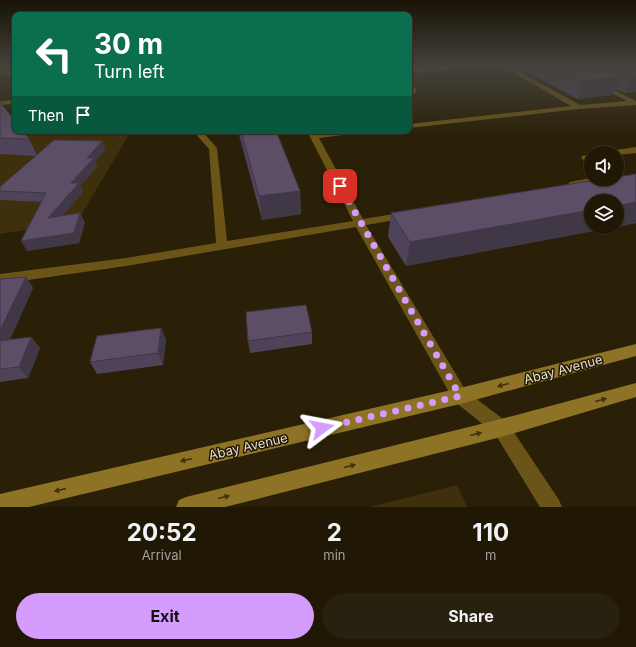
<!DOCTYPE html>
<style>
body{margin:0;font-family:Inter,sans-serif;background:#28210f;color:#f1f3f6;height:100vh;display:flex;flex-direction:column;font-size:15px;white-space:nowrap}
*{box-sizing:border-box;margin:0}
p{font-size:13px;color:#a2a09a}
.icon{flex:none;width:22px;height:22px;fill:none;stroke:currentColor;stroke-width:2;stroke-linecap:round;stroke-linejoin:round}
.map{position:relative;height:507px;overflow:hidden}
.sheet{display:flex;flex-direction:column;background:#201805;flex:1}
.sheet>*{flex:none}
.guide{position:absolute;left:12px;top:12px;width:400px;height:122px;border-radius:8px;box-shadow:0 1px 3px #0004,0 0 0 1px #3d3727;background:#0b6e4f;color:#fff;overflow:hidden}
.buttons{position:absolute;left:584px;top:146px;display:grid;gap:8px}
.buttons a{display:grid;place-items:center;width:40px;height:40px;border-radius:50%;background:#201805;box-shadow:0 1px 3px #0004,0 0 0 1px #3d3727;font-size:20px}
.pin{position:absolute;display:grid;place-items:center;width:34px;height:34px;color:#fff;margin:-17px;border-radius:8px;box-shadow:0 2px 6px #0006}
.me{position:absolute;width:44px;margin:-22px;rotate:77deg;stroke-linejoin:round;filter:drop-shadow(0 0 3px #0008)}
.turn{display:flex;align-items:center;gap:14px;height:84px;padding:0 16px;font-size:18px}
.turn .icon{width:52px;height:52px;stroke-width:2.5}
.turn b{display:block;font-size:28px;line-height:34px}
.then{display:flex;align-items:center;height:38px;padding:0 16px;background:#0003;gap:8px;font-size:15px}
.eta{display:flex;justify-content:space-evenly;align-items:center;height:68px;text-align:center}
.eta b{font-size:24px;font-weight:700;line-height:28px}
.cta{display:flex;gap:8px;margin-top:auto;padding:8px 16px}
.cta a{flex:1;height:46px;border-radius:24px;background:#d39cfd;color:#111;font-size:16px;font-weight:700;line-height:46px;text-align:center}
.cta a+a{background:#28210f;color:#f1f3f6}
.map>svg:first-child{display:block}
.green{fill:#3e300d}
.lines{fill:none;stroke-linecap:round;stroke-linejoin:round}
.lane{fill:#6b5418;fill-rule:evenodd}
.street{fill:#6b5418;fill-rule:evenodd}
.secondary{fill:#8e7226;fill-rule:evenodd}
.wall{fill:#4e4358}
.shaded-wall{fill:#403747}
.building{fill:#5b4e66;stroke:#403747}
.oneway{fill:#41320c}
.route{stroke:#d39cfd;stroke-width:7;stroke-dasharray:0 12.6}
.labels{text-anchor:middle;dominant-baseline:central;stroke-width:3;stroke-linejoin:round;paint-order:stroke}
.near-street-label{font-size:13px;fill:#e5ded0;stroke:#201701}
</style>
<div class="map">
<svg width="636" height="507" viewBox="0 0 636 507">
<rect width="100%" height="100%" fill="#2a2007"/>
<g class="green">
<polygon points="0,127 15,131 131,131 77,222 0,234"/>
<polygon points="457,485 467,507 370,507"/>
</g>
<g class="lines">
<g class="lane">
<polygon points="0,66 2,66 5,72 15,72 15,76 1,75"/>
<polygon points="448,66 472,66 469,68 409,73 409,69"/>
<polygon points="502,66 509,66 580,105 627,101 598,86 598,84 600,83 636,101 636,105 579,109 409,128 409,124 571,106"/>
<polygon points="409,83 417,89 415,93 409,94 409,90 410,89"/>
<polygon points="193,131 202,131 217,148 227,241 353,221 307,131 315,131 316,133 337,131 364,131 360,133 319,138 363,219 406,212 411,215 406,218 366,225 466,391 468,396 466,401 460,404 454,401 356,227 126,266 0,284 0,274 126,258 216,243 209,149"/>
<polygon points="636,147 636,153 617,155 617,153 612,153 616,150"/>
<polygon points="591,154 591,160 585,161 581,158 582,156"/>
<polygon points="617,173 621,174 623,176 621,178 617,179"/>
<polygon points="591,178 591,179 605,179 603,181 573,187 568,184 570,182"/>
</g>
<g class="street">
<polygon points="15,100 15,104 0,105 0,101"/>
<polygon points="460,388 466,391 507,422 559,500 562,507 540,507 495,434 454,401 452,396 454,391"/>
</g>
<g class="secondary">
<polygon points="636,344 636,356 460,404 29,507 0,507 0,494 460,388"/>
<polygon points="636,383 636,397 501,437 225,507 176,507 179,500 186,497 501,419"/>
</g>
</g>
<g class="wall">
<polygon points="516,66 636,66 636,92 625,93 615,89 612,95 577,99"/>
<polygon points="0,102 29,139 37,155 102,141 105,150 95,161 97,167 80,186 83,192 63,215 85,222 79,243 27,251 42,202 1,200 0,199 0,187 36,156 0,154"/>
<polygon points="238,131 276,131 300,191 301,214 262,220"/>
<polygon points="636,174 636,223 617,227 617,201 591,201 591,227 615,227 406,266 388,237 391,213 602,179 617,179 617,177"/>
<polygon points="26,277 33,288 10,339 31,337 40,348 28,378 0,382 0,279"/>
<polygon points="312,332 312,344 250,353 248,341"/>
<polygon points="166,339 163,365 97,374 90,362"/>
</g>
<g class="shaded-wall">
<polygon points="634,75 636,75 636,92 625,93"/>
<polygon points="621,77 612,95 577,99 584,80"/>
<polygon points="102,141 105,150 95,161 97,167 80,186 83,192 53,227 48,218 87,158"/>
<polygon points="300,191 301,214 262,220 259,196"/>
<polygon points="636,202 636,223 617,227 617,206"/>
<polygon points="591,210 591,227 615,227 406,266 410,242"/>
<polygon points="80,213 85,222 79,243 27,251 21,241"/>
<polygon points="26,277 33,288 4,353 0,348 0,330"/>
<polygon points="161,328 166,339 163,365 158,353"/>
<polygon points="31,337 40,348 28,378 19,367"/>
</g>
<g class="building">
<polygon points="555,66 598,66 621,77 584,80"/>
<polygon points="613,66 636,66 636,75 634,75"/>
<polygon points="0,102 15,121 15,131 23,131 29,139 0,138"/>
<polygon points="241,131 276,131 300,191 259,196"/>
<polygon points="54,140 102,141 87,158 94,158 71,183 79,183 48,218 80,213 74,233 21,241 46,193 0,191 0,187"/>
<polygon points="636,174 636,202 617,206 617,201 591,201 591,210 410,242 391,213 602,179 617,179 617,177"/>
<polygon points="26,277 0,330 0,279"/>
<polygon points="306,305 312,332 248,341 246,312"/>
<polygon points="161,328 158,353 90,362 97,336"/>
<polygon points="31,337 19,367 0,369 0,341"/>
</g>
<defs><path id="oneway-solid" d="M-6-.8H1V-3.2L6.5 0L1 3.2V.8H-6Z"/></defs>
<g class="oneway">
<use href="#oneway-solid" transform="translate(503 385) rotate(165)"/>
<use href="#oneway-solid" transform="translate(601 400) rotate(-15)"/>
<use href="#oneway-solid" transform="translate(476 434) rotate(-14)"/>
<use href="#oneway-solid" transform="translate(186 460) rotate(167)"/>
<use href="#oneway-solid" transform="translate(350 466) rotate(-14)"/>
<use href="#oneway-solid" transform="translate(60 490) rotate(167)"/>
<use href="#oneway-solid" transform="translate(224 497) rotate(-14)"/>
</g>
<linearGradient id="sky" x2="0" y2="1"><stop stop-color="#171204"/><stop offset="0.48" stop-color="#44423c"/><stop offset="1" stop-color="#44423c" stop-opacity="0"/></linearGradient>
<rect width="636" height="137" fill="url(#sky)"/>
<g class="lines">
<polyline class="route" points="322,428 460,396 340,186"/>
</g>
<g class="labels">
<g class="near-street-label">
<text transform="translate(563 369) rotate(-15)">Abay Avenue</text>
<text transform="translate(248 446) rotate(-13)">Abay Avenue</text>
</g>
</g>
</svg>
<div class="buttons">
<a><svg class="icon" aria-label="sound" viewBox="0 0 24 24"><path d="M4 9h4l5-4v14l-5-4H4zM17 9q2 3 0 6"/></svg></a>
<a><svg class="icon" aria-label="layers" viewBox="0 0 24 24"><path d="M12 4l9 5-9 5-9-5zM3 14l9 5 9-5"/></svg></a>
</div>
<div class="pin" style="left:340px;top:186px;background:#d93025"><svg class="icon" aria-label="arrive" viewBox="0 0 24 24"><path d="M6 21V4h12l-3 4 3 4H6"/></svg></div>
<svg class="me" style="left:322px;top:428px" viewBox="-20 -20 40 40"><path d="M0-17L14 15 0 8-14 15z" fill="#d39cfd" stroke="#fff" stroke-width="4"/></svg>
<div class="guide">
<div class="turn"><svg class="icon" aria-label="left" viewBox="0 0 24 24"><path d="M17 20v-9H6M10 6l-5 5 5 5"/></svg><div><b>30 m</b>Turn left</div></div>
<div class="then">Then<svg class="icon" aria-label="arrive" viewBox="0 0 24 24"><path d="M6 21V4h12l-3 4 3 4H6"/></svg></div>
</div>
</div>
<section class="sheet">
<div class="eta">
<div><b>20:52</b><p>Arrival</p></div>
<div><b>2</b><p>min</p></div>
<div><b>110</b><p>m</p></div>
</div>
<div class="cta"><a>Exit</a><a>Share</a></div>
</section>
